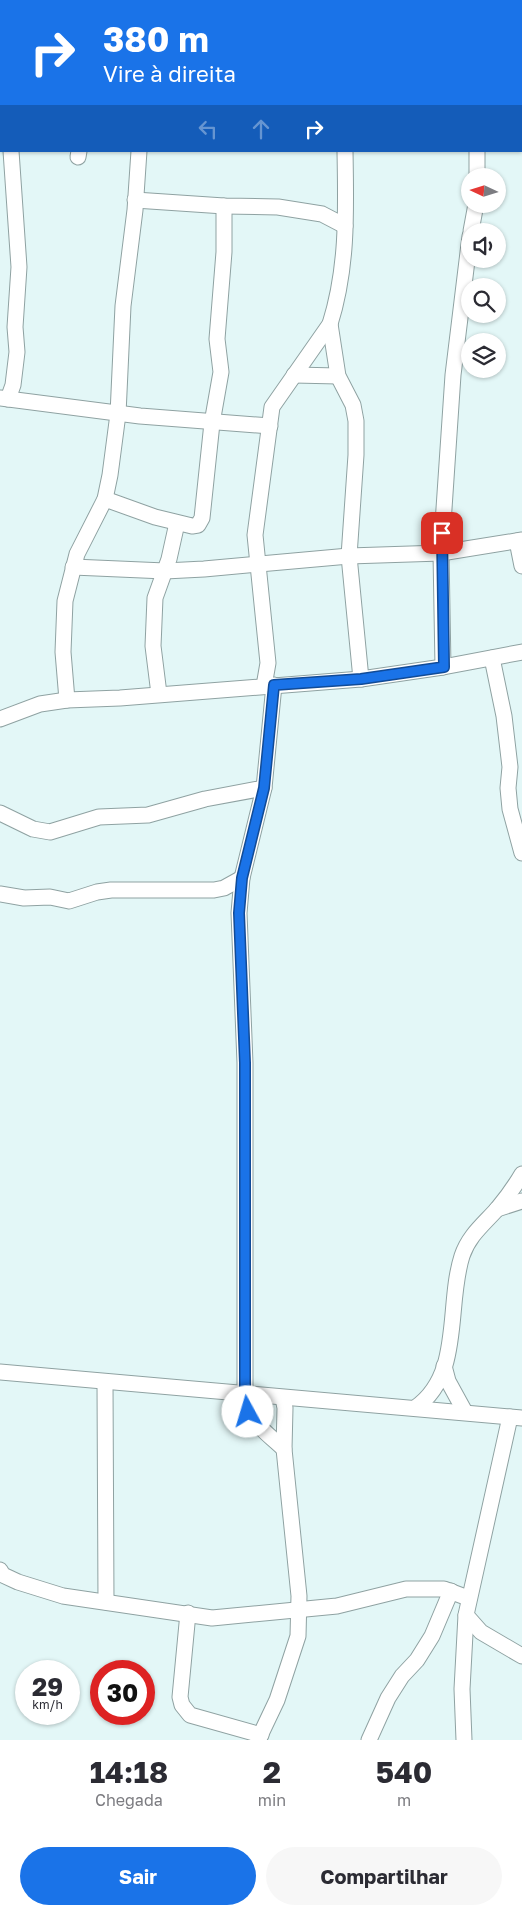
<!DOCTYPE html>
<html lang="pt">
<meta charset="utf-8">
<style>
body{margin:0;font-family:"Golos Text",sans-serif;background:#f7f7f7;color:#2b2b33;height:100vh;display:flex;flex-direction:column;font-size:19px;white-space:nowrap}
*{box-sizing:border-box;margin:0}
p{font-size:16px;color:#7c7c81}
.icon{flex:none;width:28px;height:28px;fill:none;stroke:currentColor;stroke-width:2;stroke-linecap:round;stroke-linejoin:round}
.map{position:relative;height:1740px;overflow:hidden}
.side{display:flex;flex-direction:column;background:#fff;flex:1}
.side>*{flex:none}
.banner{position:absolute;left:0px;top:0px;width:522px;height:152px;box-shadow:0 1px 4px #0004;background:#1a73e8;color:#fff;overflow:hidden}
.needle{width:32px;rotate:274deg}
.controls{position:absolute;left:461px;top:168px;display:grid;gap:10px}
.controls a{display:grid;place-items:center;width:45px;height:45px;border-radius:50%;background:#fff;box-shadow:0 1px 4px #0004;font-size:25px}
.speed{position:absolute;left:15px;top:1660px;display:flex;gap:10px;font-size:25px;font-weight:700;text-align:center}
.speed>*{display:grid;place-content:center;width:65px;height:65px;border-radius:50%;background:#fff;box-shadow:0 1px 4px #0004;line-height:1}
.speed small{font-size:12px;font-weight:400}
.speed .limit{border:8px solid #d22;background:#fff;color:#111}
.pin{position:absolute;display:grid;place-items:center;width:42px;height:42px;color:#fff;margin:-21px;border-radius:10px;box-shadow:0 2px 8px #0006}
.me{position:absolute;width:55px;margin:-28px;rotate:354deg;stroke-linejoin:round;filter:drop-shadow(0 0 4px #0008)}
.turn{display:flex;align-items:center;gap:18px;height:105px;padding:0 20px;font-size:22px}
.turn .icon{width:65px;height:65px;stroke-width:2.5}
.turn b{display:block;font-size:35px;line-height:42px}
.lanes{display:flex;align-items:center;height:48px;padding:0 20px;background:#0003;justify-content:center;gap:25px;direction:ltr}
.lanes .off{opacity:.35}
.eta{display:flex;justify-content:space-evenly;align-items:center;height:85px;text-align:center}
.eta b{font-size:30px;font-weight:700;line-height:35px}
.primary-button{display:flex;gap:10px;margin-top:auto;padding:10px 20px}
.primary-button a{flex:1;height:58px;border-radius:30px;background:#1a73e8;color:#fff;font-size:20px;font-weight:700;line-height:58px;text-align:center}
.primary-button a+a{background:#f7f7f7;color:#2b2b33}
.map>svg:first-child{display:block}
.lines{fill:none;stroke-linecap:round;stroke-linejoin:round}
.street-casing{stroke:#8fa2a2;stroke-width:17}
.street{stroke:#fff;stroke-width:15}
.route-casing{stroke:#114b97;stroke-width:12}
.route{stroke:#1a73e8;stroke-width:9}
</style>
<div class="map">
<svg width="522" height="1740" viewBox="0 0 522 1740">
<rect width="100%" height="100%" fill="#e3f7f7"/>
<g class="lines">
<defs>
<g id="street">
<polyline points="347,0 347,1"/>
<polyline points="490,0 491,1"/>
<polyline points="18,1 18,0"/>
<polyline points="93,1 93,0"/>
<polyline points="158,1 158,0"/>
<polyline points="521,2 522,2"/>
<polyline points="521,93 522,93"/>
<polyline points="78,157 79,151"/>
<polyline points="477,176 477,151"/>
<polyline points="135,200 224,206 278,207 322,214 345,226"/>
<polyline points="471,231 476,204"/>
<polyline points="330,324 338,376 353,405 356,421 356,455 349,556 361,679"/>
<polyline points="294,375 338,376"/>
<polyline points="0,398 140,416 270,426"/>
<polyline points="8,399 13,385 17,352 15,327 19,267 11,151"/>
<polyline points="105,499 155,517 192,526 198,525 202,518 212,423 221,372 217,339 224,252 224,206"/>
<polyline points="517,541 522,566"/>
<polyline points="73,567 165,571 204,569 349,556 441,553 522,540"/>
<polyline points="492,658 504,716 510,767 508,788 510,809 522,853"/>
<polyline points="443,667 441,553 453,375 470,236"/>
<path d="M274,685L264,788L242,878L239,913L245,1063V1395C250,1424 264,1430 284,1449"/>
<path d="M264,686L268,663L255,535L272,407L330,324C348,267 346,210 345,151"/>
<polyline points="159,694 153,646 155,598 169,559 177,523"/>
<polyline points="67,700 63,652 65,601 77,554 105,499 110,475 118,414 123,306 135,210 139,151"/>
<polyline points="0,719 40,704 67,700 120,698 361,679 443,667 522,652"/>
<polyline points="0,813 33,829 50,832 99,817 148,815 205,799 264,788"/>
<polyline points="0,894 24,898 50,897 69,901 97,892 111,890 214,890 224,888 242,878"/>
<polyline points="497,1209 522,1201"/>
<polyline points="444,1366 448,1381 465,1412"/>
<polyline points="0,1372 522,1418"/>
<polyline points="105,1382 106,1602"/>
<path d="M415,1408C463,1375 446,1306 462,1256C469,1235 484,1224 498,1208C507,1197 515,1186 522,1174"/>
<polyline points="510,1417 466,1615 481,1632 522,1656"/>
<polyline points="0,1570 3,1575 18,1582 63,1596 212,1618 337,1606 406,1589 444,1589 468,1598"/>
<polyline points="188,1613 180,1697 182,1705 190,1715 261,1735"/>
<polyline points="258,1740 277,1700 298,1636 299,1596 284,1449 285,1408 283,1398"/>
<polyline points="369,1740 388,1698 402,1676 417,1660 432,1636 451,1591"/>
<polyline points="464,1740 462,1689 466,1615"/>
</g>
</defs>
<use href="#street" class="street-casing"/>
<use href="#street" class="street"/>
</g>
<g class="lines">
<defs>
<polyline id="route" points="248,1412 245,1395 245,1063 239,913 242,878 264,788 274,685 361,679 444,667 442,533"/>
</defs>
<use href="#route" class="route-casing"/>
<use href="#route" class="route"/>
</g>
</svg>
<div class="controls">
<a><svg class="needle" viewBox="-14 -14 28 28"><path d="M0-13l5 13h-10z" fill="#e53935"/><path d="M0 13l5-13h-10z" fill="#7c7c81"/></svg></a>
<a><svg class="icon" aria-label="sound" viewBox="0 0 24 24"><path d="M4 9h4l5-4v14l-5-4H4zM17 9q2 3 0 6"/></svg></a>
<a><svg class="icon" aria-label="search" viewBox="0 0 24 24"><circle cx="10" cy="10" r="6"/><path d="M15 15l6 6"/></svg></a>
<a><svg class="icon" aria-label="layers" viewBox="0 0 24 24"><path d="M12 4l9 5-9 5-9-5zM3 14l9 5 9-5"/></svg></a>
</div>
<div class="speed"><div>29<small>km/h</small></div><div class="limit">30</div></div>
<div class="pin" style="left:442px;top:533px;background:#d93025"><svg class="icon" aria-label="arrive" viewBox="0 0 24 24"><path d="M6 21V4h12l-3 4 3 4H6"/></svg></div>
<svg class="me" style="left:248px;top:1412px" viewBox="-20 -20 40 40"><circle r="19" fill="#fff"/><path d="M0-13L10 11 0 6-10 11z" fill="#1a73e8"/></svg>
<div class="banner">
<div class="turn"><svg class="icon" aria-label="right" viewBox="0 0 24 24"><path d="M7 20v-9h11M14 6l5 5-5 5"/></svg><div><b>380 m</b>Vire à direita</div></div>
<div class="lanes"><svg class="icon off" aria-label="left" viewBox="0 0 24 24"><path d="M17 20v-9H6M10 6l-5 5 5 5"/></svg><svg class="icon off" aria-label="ahead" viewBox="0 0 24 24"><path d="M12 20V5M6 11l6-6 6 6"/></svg><svg class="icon" aria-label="right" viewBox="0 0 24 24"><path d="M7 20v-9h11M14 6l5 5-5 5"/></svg></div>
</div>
</div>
<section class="side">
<div class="eta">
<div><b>14:18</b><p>Chegada</p></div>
<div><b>2</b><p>min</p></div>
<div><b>540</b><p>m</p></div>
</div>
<div class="primary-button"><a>Sair</a><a>Compartilhar</a></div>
</section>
